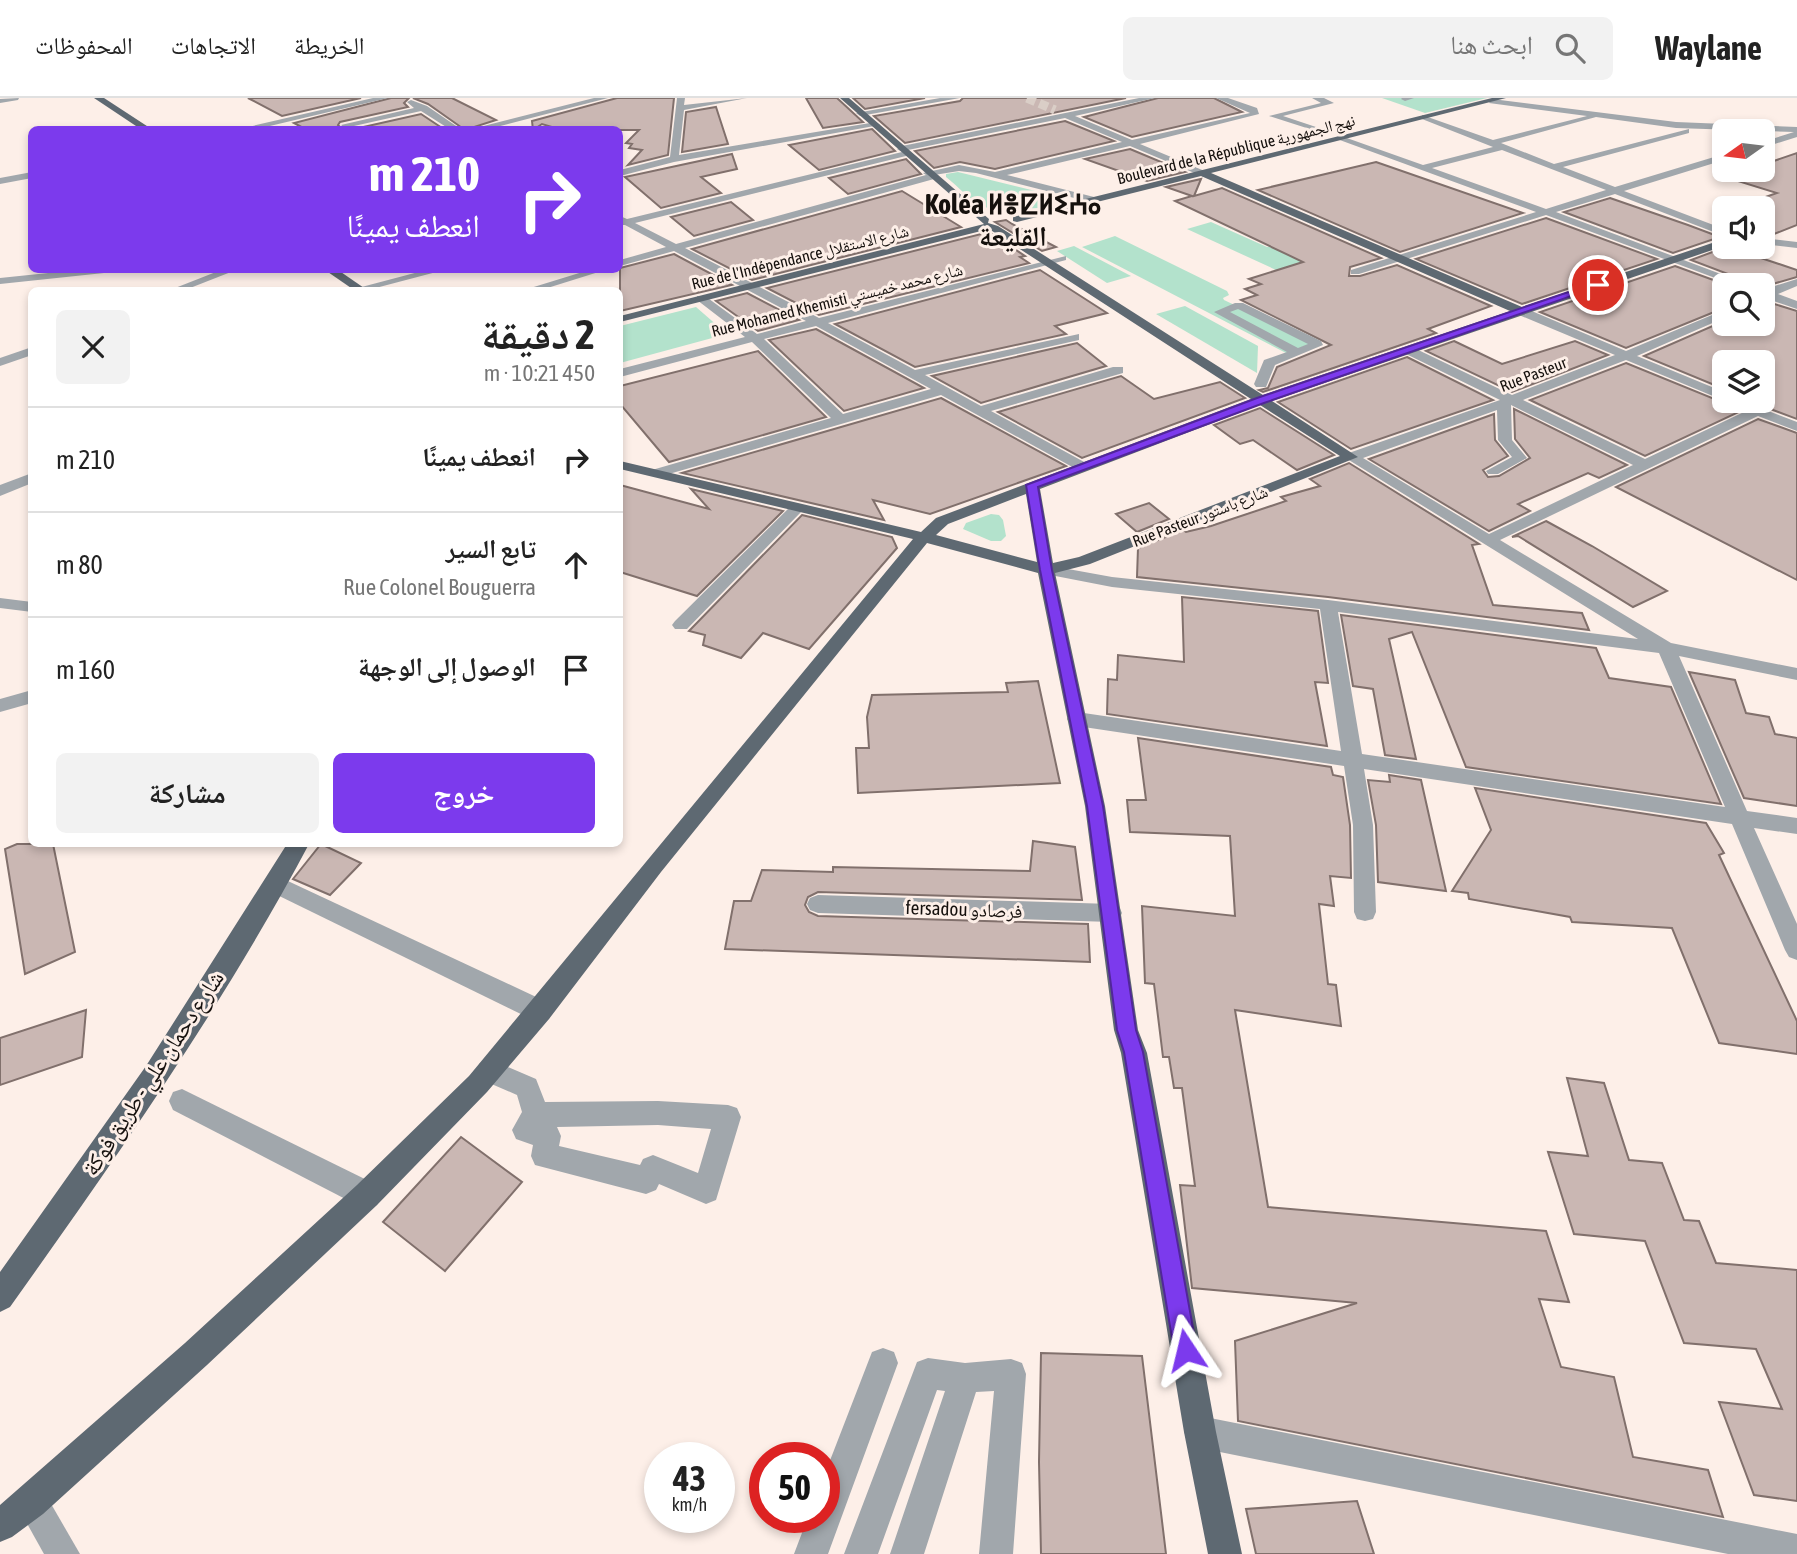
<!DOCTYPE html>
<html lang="ar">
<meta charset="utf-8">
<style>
body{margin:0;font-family:"Asap Condensed","Noto Naskh Arabic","Noto Sans Tifinagh",sans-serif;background:#f2f2f2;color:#222;direction:rtl;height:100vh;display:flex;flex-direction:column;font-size:26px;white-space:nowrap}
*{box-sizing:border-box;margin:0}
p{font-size:23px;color:#767676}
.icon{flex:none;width:38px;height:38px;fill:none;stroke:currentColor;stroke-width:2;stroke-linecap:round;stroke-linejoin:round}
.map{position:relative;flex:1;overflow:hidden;direction:ltr}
.panel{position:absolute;left:28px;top:189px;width:595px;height:560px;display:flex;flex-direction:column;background:#fff;border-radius:10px;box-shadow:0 4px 10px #0003;direction:rtl}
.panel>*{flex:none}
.guide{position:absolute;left:28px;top:28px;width:595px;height:147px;border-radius:10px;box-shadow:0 4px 10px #0003;direction:rtl;background:#7c3aed;color:#fff;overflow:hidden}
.needle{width:46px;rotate:256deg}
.tools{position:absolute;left:1712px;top:21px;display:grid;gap:14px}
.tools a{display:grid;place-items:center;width:63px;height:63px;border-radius:10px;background:#fff;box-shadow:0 4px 10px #0003;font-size:35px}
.speed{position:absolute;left:644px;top:1344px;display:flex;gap:14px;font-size:35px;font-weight:700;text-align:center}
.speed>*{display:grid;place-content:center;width:91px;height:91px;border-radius:50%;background:#fff;box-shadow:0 4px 10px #0003;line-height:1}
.speed small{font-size:18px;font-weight:400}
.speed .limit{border:10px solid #d22;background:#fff;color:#111}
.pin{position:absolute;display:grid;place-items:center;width:60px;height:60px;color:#fff;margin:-30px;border:4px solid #fff;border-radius:50%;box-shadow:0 2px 7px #0007}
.me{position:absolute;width:77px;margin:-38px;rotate:350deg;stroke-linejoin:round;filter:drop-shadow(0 0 5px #0008)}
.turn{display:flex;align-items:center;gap:24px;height:147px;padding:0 28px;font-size:32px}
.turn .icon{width:91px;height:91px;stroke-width:2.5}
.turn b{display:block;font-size:49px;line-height:60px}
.round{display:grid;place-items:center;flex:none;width:74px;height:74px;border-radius:10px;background:#f2f2f2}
.overview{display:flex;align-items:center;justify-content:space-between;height:119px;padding:0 28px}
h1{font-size:42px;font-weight:700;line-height:52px}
.cta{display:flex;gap:14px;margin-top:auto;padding:14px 28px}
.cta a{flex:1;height:80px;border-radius:10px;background:#7c3aed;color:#fff;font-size:28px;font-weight:700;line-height:80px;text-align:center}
.cta a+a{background:#f2f2f2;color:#222}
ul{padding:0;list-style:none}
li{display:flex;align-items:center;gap:21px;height:105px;padding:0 28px;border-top:2px solid #e0e0e0}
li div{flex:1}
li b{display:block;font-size:26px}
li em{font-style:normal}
header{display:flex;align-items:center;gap:42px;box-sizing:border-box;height:98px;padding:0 35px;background:#fff;border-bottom:2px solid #e0e0e0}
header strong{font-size:33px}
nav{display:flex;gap:38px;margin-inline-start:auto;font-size:24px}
.search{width:490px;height:63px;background:#f2f2f2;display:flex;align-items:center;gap:18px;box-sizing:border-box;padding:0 24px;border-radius:10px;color:#767676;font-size:26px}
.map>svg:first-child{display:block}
.green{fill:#b3e2cc}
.building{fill:#cab7b3;stroke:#81706c;stroke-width:2}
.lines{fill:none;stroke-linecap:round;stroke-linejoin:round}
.minor-tunnel{stroke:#dacec7;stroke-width:9;stroke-dasharray:9 4.5;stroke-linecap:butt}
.minor{fill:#a1a7ac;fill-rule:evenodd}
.major{fill:#5e6972;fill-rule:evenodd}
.route{fill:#7c3aed;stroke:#51269a;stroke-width:2}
.labels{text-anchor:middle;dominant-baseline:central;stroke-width:6;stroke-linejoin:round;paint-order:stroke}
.far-street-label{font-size:16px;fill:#15100d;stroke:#fdefe8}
.street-label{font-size:19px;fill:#15100d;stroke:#fdefe8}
.near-street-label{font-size:23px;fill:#15100d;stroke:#fdefe8}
.far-town-label{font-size:28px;font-weight:bold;fill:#15100d;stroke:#fdefe8}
</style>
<header>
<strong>Waylane</strong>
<div class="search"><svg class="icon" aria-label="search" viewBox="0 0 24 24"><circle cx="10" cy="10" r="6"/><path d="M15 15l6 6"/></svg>ابحث هنا</div>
<nav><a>الخريطة</a><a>الاتجاهات</a><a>المحفوظات</a></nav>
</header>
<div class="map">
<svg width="1797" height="1456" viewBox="0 0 1797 1456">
<rect width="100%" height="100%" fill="#fdefe8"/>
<g class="green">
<polygon points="1382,0 1487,0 1425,15"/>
<path d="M958,74L1056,98L1059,101C1041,113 1006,118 985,109C971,104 958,88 946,79V76Z"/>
<polygon points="1211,124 1267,149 1274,147 1325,165 1287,177 1187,131"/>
<polygon points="1115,138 1227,193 1229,197 1223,200 1224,202 1308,242 1310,246 1286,255 1082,149"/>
<polygon points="1074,148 1131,178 1107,185 1057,153"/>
<polygon points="1185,208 1258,248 1257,275 1156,216"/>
<polygon points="696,209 727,236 620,265 620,228"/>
<polygon points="991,416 999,417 1003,422 1006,438 1001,443 991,443 963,431 966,425"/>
</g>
<g class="building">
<polygon points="248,0 361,0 282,18"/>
<polygon points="391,0 409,0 404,5 408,9 340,24 338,27 343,32 307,32 294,25"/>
<polygon points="413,0 452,0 496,22 465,32 428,6"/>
<polygon points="617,0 674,0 668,57 628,67 642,52 629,50 632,46 626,45 639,32 562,32 542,26 533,32 532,23"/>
<polygon points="806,0 837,0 863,24 823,30"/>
<polygon points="853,0 925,0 865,11"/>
<polygon points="963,0 1126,0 905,45 874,18 960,3"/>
<polygon points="1158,0 1214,0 1242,14 1132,39 1084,19"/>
<polygon points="716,9 728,46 682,54 686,14"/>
<polygon points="421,16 445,32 350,32"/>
<polygon points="1065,23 1114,43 995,71 960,64 934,70 915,53"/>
<polygon points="872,31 895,53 819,72 789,47"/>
<polygon points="1130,51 1185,74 1147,83 1085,61"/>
<polygon points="1797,55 1797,127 1769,138 1762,137 1762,110 1734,110 1777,95 1725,79 1747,72 1762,72 1762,67"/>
<polygon points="732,56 737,71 701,79 721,95 661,110 625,79"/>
<polygon points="906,61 921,76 848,96 829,80"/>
<polygon points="1376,64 1523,115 1400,154 1258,92"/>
<polygon points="1201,81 1194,98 1222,90 1381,160 1350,169 1349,178 1360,178 1397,167 1491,208 1428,231 1436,235 1263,294 1259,292 1268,290 1277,269 1331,247 1241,202 1257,197 1245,191 1261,186 1249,181 1303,164 1175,103 1192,98 1166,89"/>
<polygon points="902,93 961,129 752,182 692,151"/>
<polygon points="1610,100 1688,127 1720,139 1673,155 1564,114"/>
<polygon points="731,104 753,122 694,138 671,119"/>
<polygon points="1546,120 1657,161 1522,206 1416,161"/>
<polygon points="1006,122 1012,126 1056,149 1042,153 995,124"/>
<polygon points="989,134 1025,158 1020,159 1029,165 819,217 767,190"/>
<polygon points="1726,149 1741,149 1734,151 1797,172 1797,179 1762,189 1691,162"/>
<polygon points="674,156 732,187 620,213 620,170"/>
<polygon points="1675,168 1727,187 1724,187 1724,210 1626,250 1540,214"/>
<polygon points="1040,172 1107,215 1055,228 1066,236 915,269 835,226"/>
<polygon points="747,195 799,222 758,233 716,203"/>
<polygon points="1768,204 1797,213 1797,321 1749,303 1762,303 1762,264 1724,264 1724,291 1644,258 1724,223 1724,226 1762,226 1762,205"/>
<polygon points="816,231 924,290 844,313 769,242"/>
<polygon points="1454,243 1502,266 1575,243 1608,257 1512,294 1426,253"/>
<polygon points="1077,245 1106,268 981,305 932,278"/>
<polygon points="758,253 826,319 669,364 620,306 620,288"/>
<polygon points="1407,259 1493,302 1351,351 1278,304"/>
<polygon points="1626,265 1724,305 1728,303 1742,303 1736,307 1741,313 1645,358 1530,302"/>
<polygon points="1121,278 1154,301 1220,284 1245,300 1082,360 998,314"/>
<polygon points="941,300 1066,368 930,416 873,402 884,422 682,375"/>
<polygon points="1260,310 1334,357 1297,372 1253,342 1240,346 1214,327"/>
<polygon points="1514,311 1627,367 1599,380 1588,375 1518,406 1530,413 1489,433 1369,361 1494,316 1495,342 1508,358 1483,372 1488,379 1499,378 1530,360 1515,341"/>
<polygon points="1758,321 1797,335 1797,482 1616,389"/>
<polygon points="1349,365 1479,446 1472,447 1493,507 1582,515 1589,532 1328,499 1137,479 1138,450 1183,432 1186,434 1211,428 1286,403 1281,399 1320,388 1310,381"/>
<polygon points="620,387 709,411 691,391 783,413 697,498 620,474"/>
<polygon points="1149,405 1169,421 1137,434 1116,416"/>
<polygon points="802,417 892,439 897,450 809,551 763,535 741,560 703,547 705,537 689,533"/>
<polygon points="1546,423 1592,448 1667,493 1633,509 1518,438 1512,439"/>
<polygon points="1182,499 1318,513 1328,585 1315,584 1327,648 1107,616 1108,581 1117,582 1118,557 1184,564"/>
<polygon points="1341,517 1596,550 1609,580 1671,589 1721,706 1466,669 1412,534 1389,541 1416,661 1385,657 1373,591 1353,588"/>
<polygon points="1689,574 1735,582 1746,615 1769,619 1775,636 1797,640 1797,708 1744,700"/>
<polygon points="1038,583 1060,685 858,695 856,650 869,650 867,619 872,597 1008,594 1006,585"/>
<polygon points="1138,640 1331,669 1333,677 1343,679 1350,727 1351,780 1330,778 1334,808 1319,806 1328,886 1336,887 1341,928 1235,912 1268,1109 1546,1133 1569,1204 1539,1201 1561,1269 1614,1279 1633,1359 1708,1372 1723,1419 1238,1323 1235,1243 1357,1205 1192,1190 1180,1087 1195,1088 1182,990 1174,990 1169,959 1163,959 1154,886 1145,885 1142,808 1235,818 1230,738 1130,734 1127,702 1146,702"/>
<polygon points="1389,677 1421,682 1446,793 1378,784 1376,727 1368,682 1390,684"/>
<polygon points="1475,690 1706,725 1724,755 1719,757 1797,923 1797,956 1719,945 1672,830 1572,824 1570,819 1469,801 1468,795 1452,793 1491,732"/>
<polygon points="1033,743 1075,749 1082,802 818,794 808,799 805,807 809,814 818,818 1088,826 1090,864 725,851 734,803 751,803 762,772 833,774 833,769 1030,773"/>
<polygon points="17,746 53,746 75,854 25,876 5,751"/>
<polygon points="321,746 361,765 330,797 293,781"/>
<polygon points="86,912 82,959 0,987 0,940"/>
<polygon points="1567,980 1604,985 1629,1062 1662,1065 1684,1122 1699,1123 1716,1165 1797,1172 1797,1403 1754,1397 1719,1304 1782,1311 1756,1251 1684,1245 1645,1143 1574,1136 1548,1054 1588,1058"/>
<polygon points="461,1039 522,1084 445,1173 383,1124"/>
<polygon points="1041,1255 1142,1258 1166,1456 1041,1456 1039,1364"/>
<polygon points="1357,1403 1374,1456 1256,1456 1246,1411"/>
</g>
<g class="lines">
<polyline class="minor-tunnel" points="1027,0 1055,12"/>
<g class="minor">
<polygon points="19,0 18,2 0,5 0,1"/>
<polygon points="373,0 388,0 253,32 235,32"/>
<polygon points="594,0 608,0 485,32 468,32"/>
<polygon points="677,0 685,0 684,7 747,0 684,12 679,57 876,24 880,27 674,64 620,78 620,72 670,59"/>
<polygon points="940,0 960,0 860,18 856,15"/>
<path d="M1139,0H1155L1075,18L1132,42L1250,15L1216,0H1228L1257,10L1259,16L1140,46L1207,74L1209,76L1204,79L1130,48L1007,77L1098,100V104L1094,105L976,75L959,73L934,77V81L685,150L819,220L1066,158V162L828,225L915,272L1079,236V242L925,277L981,308L1113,269H1123V275L991,313L1086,365L1088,368L1086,371H1076L941,297L662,378H652L650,375L652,372L831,320L752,244L620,279V271L745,239L697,202V198H705L757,236L806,223L674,153L620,168V162L666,149L625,127H620V118L627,121L902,54L897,51L902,48ZM1065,20L1122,44L995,74L959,67L923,75L926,77L676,146L635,125L910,57L908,52ZM816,228L931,291L843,316L764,241Z"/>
<polygon points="1312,0 1324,0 1334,5 1283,18 1319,30 1319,34 1269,18 1321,5"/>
<polygon points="1414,0 1405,3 1401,1 1402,0"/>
<path d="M1492,1L1676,24L1797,29V39L1762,50V44L1794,34L1676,30L1596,19L1501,45L1554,66L1689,31V35L1563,69L1615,89L1724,56V62L1624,93L1724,131V138L1615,96L1556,114L1750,187H1734L1546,117L1359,176H1351V172L1536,114L1337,41L1344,39L1423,67L1493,49L1422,21V17L1493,42L1587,18L1489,5ZM1502,52L1606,92L1546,111L1432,70Z"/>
<polygon points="411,2 427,8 462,32 451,32 421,13 345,30 341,27 414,10 407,4"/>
<polygon points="542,29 560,32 538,32"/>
<polygon points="32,74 32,80 0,86 0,80"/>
<polygon points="1762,140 1797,144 1797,150 1762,146"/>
<polygon points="77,172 110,172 104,175 0,186 0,180"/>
<polygon points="221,172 236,172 185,192 170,192"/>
<polygon points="426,172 444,172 368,192 354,191"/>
<polygon points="589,172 605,172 541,192 524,192"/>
<polygon points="1797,181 1797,188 1778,196 1797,203 1797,211 1768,201 1762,202 1762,192"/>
<path d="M1235,205H1243L1321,243L1323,247L1275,267L1266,289H1256L1254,286L1264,262L1287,254L1214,214ZM1238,211L1308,246L1298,250L1230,214Z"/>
<path d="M1519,211H1527L1626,253L1724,212V220L1637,258L1724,294L1725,303L1626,262L1523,302L1645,361L1746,313L1738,308L1745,304L1797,324V333L1758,318L1500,442L1671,545L1797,570V582L1679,558L1747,713L1797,720V736L1754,730L1797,826V862L1789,859L1785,852L1732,726L1364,671L1373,727L1376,814L1373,821L1365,823L1357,821L1354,814L1353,727L1344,668L1077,628L1070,626L1067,621L1070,616L1077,614L1341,653L1320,511L1112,489L1040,475L1038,472L1046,467L1112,479L1328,502L1638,541L1344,359L1346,356L1500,302L1404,255V249H1412L1512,297L1615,257L1519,217ZM1511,307L1633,367L1489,436L1363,360L1497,312L1498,342L1512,359L1486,373L1488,376H1498L1527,360L1512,342ZM1338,514L1659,555L1725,709L1362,656Z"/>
<polygon points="32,249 32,257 0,268 0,260"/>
<polygon points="32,375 32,385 0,398 0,387"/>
<polygon points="796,406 804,411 801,414 687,531 675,531 672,527 675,523 791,408"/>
<polygon points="0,500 32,504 32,514 0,510"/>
<polygon points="32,592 32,605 0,614 0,601"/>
<polygon points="275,777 549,905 552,913 549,921 540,924 531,921 267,792 264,786 267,780"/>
<polygon points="818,797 1111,806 1119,808 1122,815 1119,822 1111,824 818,815 810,812 807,806 810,800"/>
<path d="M489,961L536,981L545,1004L658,1003L728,1007L737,1010L741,1019L716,1102L706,1106L659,1086L656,1092L646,1096L535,1067L531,1058L533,1047L516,1041L512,1032L522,1014L517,997L480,981L476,973L480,965ZM658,1027L711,1031L698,1075L653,1057L643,1061L640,1067L559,1048L561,1038L557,1029Z"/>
<polygon points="182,991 377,1087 381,1097 377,1107 367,1111 357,1107 173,1012 169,1003 173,994"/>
<polygon points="883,1250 894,1254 898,1265 828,1456 794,1456 808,1419 824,1419 824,1378 872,1254"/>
<polygon points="928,1260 965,1265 1011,1261 1022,1265 1026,1276 1013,1456 979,1456 994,1293 976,1294 924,1456 890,1456 945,1293 937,1292 878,1456 844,1456 917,1264"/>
<polygon points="1200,1318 1797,1436 1797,1456 1728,1456 1200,1350 1189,1345 1184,1334 1189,1323"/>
<polygon points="31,1388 43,1392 80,1456 44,1456 15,1404 19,1392"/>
</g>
<g class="major">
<polygon points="94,0 104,0 153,32 142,32"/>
<path d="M840,0H849L989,121L988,125L998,128L1263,297L1510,213L1201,78L1017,124L1013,123V119L1492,0H1506L1211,75L1522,209L1724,141V148L1272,303L1358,359L1090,466L1055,475L1105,708L1138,932L1147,955L1216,1334L1242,1456H1208L1184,1334L1121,955L1114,932L1085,708L1038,475L927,445L661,774L549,921L487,994L377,1107L207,1267L43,1416L12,1439L0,1444V1407L185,1245L357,1087L469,978L913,441L620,371V363L921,434L936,420L1251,301L989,131L620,224V218L984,126ZM1260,307L1340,358L1079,459L1053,465L1040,391ZM1026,396L1037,464L936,437L948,426Z"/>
<polygon points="325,172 338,172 367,192 354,192"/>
<path d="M287,746H309C223,908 116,1060 10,1209L0,1214V1174L146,968Z"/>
</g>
</g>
<polygon class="route" points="1595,185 1603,187 1264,305 1038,389 1052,472 1103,708 1136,932 1143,954 1197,1252 1194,1260 1186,1264 1178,1260 1174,1252 1124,954 1117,932 1087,708 1040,472 1026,387 1257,300"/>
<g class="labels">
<g class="far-street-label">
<text transform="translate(1236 51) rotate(-14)">Boulevard de la République نهج الجمهورية</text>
<text transform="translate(800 159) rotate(-14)">Rue de l'Indépendance شارع الاستقلال</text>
<text transform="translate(837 202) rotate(-14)">Rue Mohamed Khemisti شارع محمد خميستي</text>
<text transform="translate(1533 276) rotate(-21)">Rue Pasteur</text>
<text transform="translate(1200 418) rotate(-21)">Rue Pasteur شارع باستور</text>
</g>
<g class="street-label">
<text transform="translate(964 811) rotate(2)">fersadou فرصادو</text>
</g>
<g class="near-street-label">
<text transform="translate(153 975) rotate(-57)">شارع دحمان علي - طريق فوكة</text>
</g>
<g class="far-town-label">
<text x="1013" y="106">Koléa ⵍⴻⵇⵍⵉⵄⴰ<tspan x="1013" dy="32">القليعة</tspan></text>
</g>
</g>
</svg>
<div class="tools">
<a><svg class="needle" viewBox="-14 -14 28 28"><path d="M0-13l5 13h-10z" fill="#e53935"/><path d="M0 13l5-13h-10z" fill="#767676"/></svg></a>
<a><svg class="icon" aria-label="sound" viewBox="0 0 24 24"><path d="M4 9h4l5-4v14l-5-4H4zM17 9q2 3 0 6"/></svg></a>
<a><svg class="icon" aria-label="search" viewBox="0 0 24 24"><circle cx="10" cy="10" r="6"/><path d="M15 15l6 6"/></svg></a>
<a><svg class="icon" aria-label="layers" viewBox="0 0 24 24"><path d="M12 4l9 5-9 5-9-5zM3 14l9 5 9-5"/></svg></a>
</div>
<div class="speed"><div>43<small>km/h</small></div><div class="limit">50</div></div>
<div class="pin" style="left:1598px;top:187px;background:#d93025"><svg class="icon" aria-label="arrive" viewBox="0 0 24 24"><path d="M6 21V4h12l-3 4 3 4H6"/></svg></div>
<svg class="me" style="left:1186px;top:1252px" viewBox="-20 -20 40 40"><path d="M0-17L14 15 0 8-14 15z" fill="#7c3aed" stroke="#fff" stroke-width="4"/></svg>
<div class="guide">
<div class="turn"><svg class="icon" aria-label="right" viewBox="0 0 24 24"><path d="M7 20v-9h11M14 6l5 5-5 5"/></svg><div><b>210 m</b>انعطف يمينًا</div></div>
</div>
<section class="panel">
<div class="overview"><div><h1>2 دقيقة</h1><p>450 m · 10:21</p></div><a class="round"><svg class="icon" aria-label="close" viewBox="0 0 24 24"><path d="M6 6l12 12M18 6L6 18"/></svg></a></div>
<ul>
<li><svg class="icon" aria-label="right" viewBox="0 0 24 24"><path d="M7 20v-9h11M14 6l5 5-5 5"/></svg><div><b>انعطف يمينًا</b></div><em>210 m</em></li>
<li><svg class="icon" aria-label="ahead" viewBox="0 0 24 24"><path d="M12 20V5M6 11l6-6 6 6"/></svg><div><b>تابع السير</b><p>Rue Colonel Bouguerra</p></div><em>80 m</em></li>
<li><svg class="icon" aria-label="arrive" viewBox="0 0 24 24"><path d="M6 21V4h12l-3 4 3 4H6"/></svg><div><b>الوصول إلى الوجهة</b></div><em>160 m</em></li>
</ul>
<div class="cta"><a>خروج</a><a>مشاركة</a></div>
</section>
</div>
